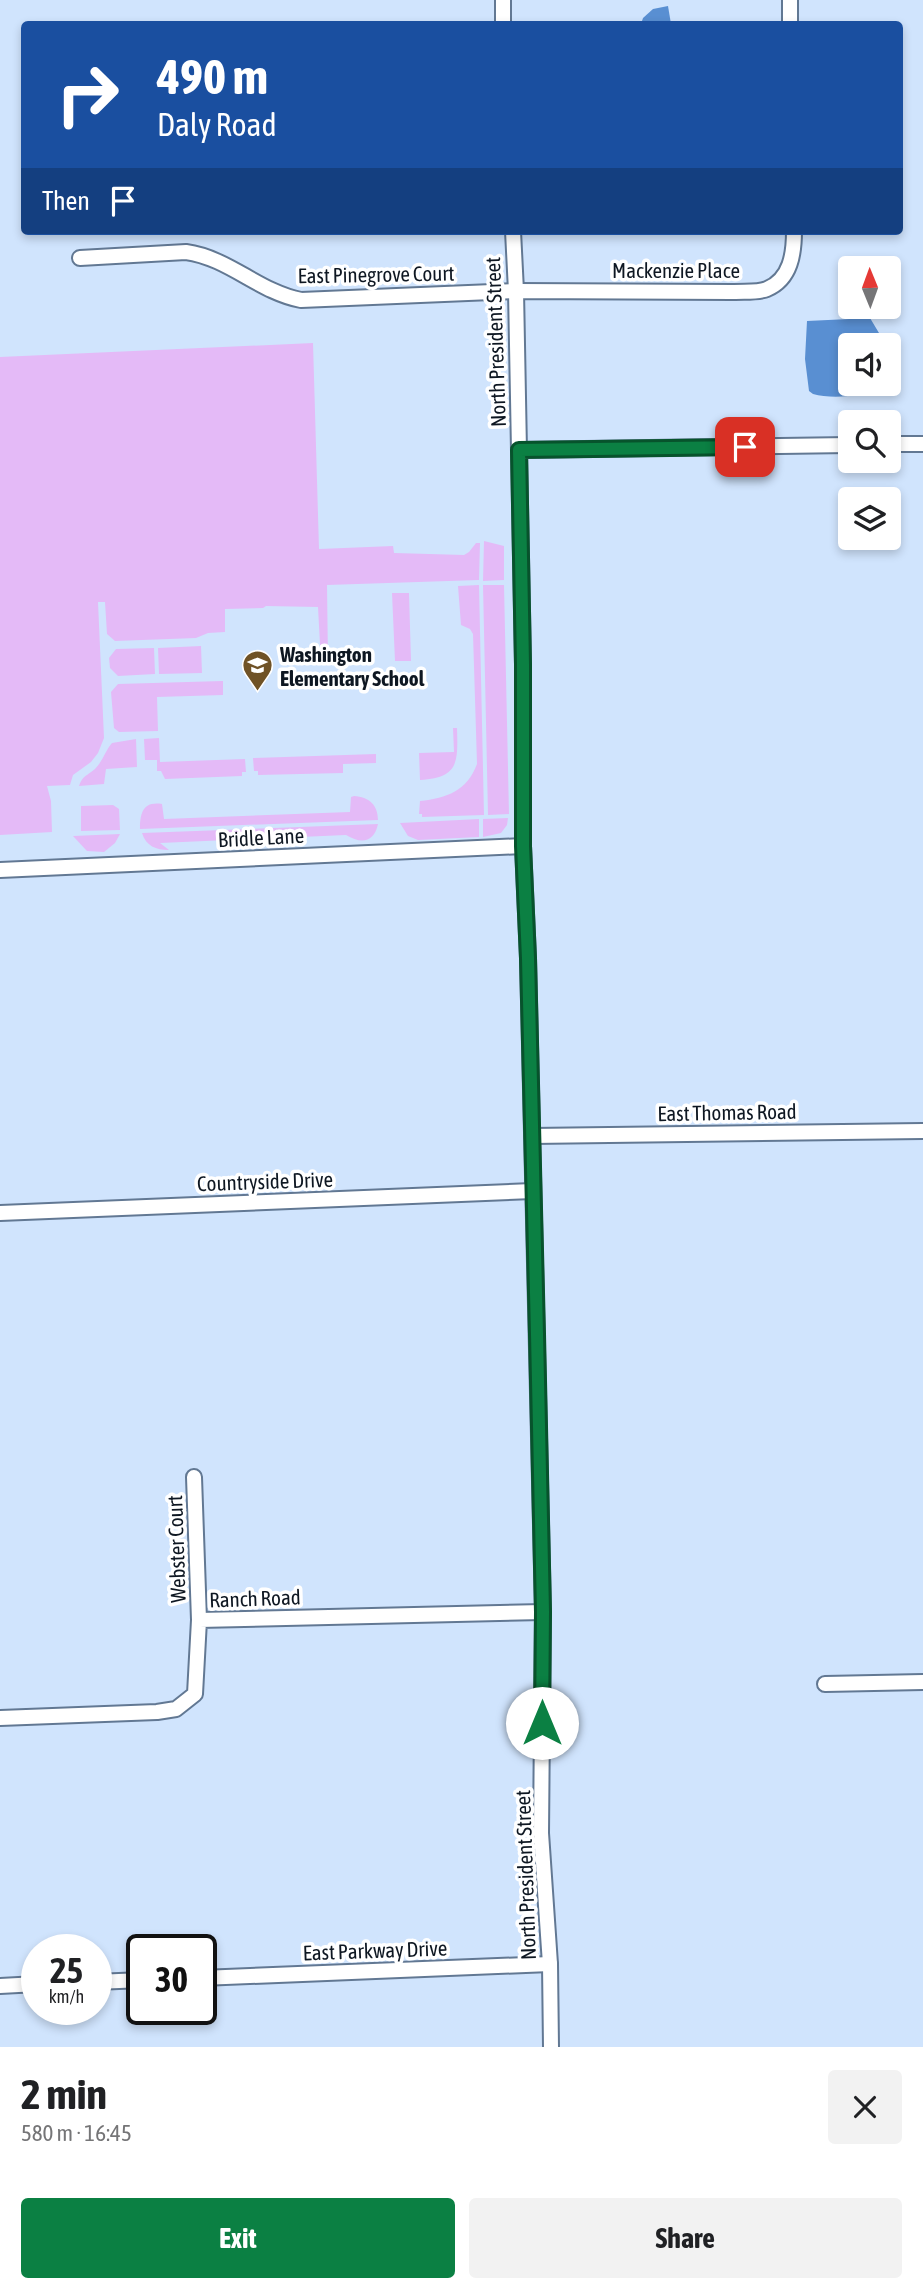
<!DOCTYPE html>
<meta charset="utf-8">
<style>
body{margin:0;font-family:"Asap Condensed",sans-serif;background:#f2f2f2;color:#202124;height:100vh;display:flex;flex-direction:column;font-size:26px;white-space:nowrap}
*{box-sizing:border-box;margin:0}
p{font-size:23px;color:#757577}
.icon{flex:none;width:38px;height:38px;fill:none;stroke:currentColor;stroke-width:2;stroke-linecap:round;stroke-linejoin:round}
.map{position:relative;height:2047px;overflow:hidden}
.side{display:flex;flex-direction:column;background:#fff;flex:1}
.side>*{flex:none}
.hud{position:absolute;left:21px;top:21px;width:882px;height:214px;border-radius:7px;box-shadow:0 4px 10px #0003;background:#1a4fa0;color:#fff;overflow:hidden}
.needle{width:46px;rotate:359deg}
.buttons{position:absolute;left:838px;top:256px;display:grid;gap:14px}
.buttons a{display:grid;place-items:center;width:63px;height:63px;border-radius:7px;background:#fff;box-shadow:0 4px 10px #0003;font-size:35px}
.speed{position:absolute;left:21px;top:1934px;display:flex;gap:14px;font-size:35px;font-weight:700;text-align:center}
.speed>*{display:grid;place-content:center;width:91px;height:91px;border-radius:50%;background:#fff;box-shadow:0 4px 10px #0003;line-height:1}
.speed small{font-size:18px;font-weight:400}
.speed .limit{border:4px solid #111;border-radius:10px;background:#fff;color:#111}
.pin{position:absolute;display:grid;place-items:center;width:60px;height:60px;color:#fff;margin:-30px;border-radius:14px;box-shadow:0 4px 10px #0006}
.me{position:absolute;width:77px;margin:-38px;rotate:0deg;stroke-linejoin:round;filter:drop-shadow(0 0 5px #0008)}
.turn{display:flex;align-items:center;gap:24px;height:147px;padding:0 21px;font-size:32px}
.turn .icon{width:91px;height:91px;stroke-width:2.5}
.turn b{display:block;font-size:49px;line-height:60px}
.then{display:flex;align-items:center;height:66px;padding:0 21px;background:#0003;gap:14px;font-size:26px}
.round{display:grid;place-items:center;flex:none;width:74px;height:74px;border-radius:7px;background:#f2f2f2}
.summary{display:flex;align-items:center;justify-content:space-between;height:119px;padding:0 21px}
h1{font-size:42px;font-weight:700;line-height:52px}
.cta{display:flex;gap:14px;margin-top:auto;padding:14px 21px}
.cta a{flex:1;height:80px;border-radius:7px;background:#0b8043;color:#fff;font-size:28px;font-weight:700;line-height:80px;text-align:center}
.cta a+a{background:#f2f2f2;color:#202124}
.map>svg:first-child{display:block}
.green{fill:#e4baf7}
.water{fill:#598fd2}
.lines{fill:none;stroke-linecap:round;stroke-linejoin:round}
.street-casing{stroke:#627893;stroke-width:18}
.street{stroke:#fff;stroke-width:14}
.route-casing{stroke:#07532c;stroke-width:18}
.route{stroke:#0b8043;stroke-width:12}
.labels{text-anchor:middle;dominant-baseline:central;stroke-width:7;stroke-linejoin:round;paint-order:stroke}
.street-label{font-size:21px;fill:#0e1722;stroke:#fff}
.poi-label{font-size:21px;font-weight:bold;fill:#0e1722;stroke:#fff;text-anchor:start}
</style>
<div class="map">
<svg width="923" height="2047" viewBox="0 0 923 2047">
<rect width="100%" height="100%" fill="#d0e4fd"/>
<g class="green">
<polygon points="313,343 319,549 393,546 394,553 464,555 469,552 476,543 480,543 479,580 327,585 328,663 321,663 318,607 266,606 263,608 225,609 225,632 208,633 196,638 115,641 107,634 105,602 98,602 104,738 98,753 91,762 73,775 70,785 47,786 51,801 52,832 0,835 0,357"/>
<polygon points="484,541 504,546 504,580 483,581"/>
<path d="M479,585L484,815L422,817V814H419L420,801C447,798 467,791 477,764L473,634L470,629L461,625L458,586Z"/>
<polygon points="483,585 504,585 509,814 488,815"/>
<polygon points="392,593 409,593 411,661 395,661"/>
<polygon points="201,646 202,673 159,674 158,648"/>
<polygon points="154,648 155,674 118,676 110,668 109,658 116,649"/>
<polygon points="223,681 223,695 157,697 158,731 119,732 114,728 111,692 118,684"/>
<path d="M453,728H457C458,762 459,778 420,780L419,753L454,752Z"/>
<polygon points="159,738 160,762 245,759 246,772 242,772 242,776 165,779 161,771 157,771 157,760 145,760 144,739"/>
<path d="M136,739L137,767L106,769L104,784L79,786C82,776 88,775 95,769C103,761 105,751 112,743Z"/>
<polygon points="376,754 376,763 343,764 343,773 258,775 258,771 254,771 253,758"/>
<path d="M354,796C369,797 378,805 378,820L140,829C140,813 143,801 162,804L164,819L350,812L351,797Z"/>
<polygon points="113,805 119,809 120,830 81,831 81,806"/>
<polygon points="508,818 507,825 501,833 483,837 483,819"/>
<polygon points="479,819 479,837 418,840 408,836 400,823"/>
<path d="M378,824C374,843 361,844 346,835L160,843L169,850C156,850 146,846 142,833Z"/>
<polygon points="120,834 115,843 104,852 87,851 73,836"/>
</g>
<g class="water">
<polygon points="668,6 671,24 641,24 643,18 653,9"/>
<path d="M870,318L879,333L881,345H850V383H879C864,398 832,399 813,394L809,391L805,359L807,321Z"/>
</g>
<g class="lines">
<defs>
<g id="street">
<polyline points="503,0 503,24"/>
<polyline points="790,0 790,24"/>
<polyline points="513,231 516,291 523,664 523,846 528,958 543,1612 541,1833 550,1964 551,2047"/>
<path d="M80,258L186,252C229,258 259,292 301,300L516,291L733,292C743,291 758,293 767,289C791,279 794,253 794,231"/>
<polyline points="889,444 923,444"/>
<polyline points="519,450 850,445"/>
<polyline points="0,870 523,846"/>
<polyline points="532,1136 923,1131"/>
<polyline points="0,1213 532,1191"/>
<polyline points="194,1477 199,1620"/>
<polyline points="825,1684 923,1682"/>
<polyline points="0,1718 157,1712 176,1709 195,1694 199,1620 543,1612"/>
<polyline points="201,1978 550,1964"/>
<polyline points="96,1982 142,1980"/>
<polyline points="0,1986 37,1984"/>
</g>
</defs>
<use href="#street" class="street-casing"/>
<use href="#street" class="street"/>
</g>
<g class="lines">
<defs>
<polyline id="route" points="542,1723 543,1612 537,1334 528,958 523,846 523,664 519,450 745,447"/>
</defs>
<use href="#route" class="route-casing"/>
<use href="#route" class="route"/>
</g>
<defs>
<symbol id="school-pin" viewBox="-11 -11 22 30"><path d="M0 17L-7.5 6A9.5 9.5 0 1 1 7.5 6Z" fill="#6f5226" stroke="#fff"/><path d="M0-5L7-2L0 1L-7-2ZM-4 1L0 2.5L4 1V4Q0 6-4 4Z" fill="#fff"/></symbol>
</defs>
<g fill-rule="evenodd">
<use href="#school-pin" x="240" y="648" width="35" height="47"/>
</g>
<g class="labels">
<g class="street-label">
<text x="676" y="270">Mackenzie Place</text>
<text transform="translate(376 274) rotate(-1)">East Pinegrove Court</text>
<text transform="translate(495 342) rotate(-92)">North President Street</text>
<text transform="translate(261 837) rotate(-3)">Bridle Lane</text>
<text transform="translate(727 1112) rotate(-1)">East Thomas Road</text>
<text transform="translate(265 1181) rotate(-2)">Countryside Drive</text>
<text transform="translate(176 1549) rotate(-92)">Webster Court</text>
<text transform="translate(255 1598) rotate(-2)">Ranch Road</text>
<text transform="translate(525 1875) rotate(-92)">North President Street</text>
<text transform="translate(375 1950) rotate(-2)">East Parkway Drive</text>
</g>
<g class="poi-label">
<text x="280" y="654">Washington<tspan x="280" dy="24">Elementary School</tspan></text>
</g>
</g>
</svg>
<div class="buttons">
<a><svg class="needle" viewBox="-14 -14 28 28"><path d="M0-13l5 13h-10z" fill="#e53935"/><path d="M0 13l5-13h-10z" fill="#757577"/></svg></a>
<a><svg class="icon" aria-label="sound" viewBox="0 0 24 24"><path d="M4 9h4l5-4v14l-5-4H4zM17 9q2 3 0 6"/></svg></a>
<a><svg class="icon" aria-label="search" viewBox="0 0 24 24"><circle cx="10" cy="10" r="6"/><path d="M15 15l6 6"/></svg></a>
<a><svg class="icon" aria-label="layers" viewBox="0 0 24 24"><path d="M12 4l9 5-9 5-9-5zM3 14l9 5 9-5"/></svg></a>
</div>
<div class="speed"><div>25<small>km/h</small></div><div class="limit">30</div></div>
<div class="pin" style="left:745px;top:447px;background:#d93025"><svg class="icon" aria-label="arrive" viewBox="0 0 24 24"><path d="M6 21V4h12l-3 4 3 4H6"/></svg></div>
<svg class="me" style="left:542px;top:1723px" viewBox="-20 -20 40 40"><circle r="19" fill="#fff"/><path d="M0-13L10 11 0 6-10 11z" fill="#0b8043"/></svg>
<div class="hud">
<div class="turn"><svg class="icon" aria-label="right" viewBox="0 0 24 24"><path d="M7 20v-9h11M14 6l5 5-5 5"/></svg><div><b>490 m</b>Daly Road</div></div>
<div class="then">Then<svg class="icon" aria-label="arrive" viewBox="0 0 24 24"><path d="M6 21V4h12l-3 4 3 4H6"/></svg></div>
</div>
</div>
<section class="side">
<div class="summary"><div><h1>2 min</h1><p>580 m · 16:45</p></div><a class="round"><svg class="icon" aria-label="close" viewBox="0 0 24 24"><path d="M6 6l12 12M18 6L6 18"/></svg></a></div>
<div class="cta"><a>Exit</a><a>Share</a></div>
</section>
